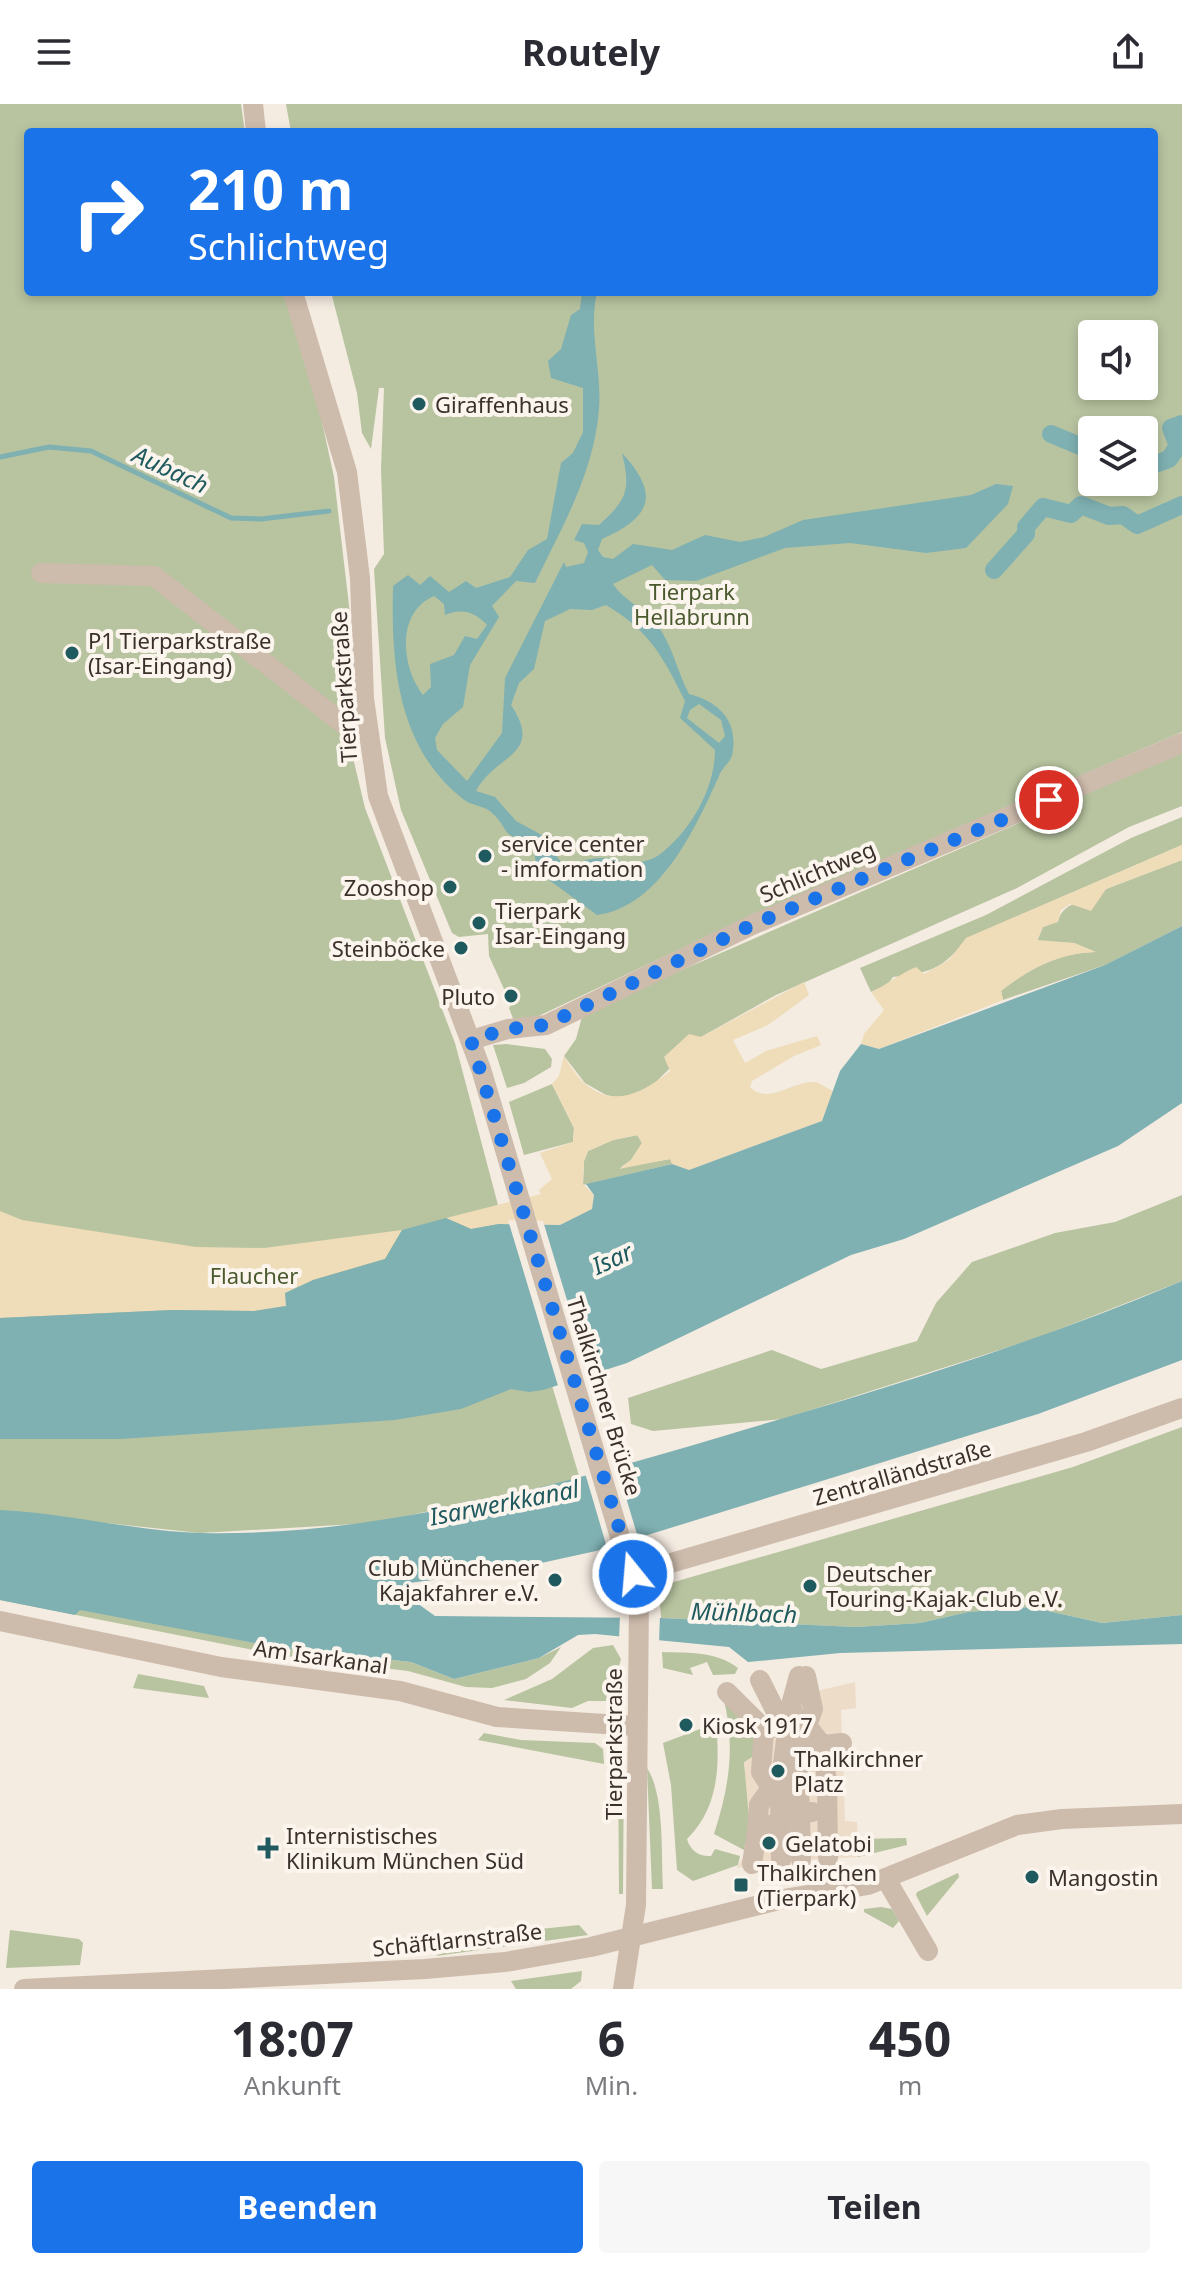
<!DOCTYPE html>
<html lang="de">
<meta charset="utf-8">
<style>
body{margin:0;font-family:"Noto Sans",sans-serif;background:#f7f7f7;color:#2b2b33;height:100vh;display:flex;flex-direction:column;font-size:30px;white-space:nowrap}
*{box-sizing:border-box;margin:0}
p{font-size:26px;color:#7c7c81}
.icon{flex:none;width:44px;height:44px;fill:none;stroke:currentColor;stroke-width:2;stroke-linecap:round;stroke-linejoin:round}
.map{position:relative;height:1885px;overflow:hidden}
.panel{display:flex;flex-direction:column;background:#fff;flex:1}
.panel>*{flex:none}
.guide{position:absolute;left:24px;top:24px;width:1134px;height:168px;border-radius:8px;box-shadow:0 4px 12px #0003;background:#1a73e8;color:#fff;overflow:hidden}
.tools{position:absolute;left:1078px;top:216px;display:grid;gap:16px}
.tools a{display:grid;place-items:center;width:80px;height:80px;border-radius:8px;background:#fff;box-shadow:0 4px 12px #0003;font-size:40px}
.pin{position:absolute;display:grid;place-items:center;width:68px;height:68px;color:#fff;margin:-34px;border:4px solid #fff;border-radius:50%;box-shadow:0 2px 8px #0007}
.me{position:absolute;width:88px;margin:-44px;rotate:343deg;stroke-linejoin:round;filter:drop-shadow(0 0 6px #0008)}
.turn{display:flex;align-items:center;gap:28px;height:168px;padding:0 32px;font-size:36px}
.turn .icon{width:104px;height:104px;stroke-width:2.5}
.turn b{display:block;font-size:56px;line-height:68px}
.eta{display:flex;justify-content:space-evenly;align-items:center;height:136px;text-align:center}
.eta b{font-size:48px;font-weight:700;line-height:56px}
.primary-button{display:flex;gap:16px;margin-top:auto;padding:16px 32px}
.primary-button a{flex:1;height:92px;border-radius:8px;background:#1a73e8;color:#fff;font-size:32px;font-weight:700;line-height:92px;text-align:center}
.primary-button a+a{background:#f7f7f7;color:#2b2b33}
header{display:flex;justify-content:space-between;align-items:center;height:104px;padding:0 32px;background:#fff;font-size:36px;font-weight:700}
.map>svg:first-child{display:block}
.green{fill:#b8c4a0;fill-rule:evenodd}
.sand{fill:#efdcb8}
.plaza{fill:#ecdcc8}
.water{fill:#7fb0b2;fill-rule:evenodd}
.pier{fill:#f4ebe1}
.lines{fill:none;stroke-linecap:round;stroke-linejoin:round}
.stream{stroke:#7fb0b2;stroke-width:5}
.canal{stroke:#7fb0b2;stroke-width:18}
.minor{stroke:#cdbbac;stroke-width:20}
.route{stroke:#1a73e8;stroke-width:14;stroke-dasharray:0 25.2}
.poi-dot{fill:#1f5a5e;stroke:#fbf5ee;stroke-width:3}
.labels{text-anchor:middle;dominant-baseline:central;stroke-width:8;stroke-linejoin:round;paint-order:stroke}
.poi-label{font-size:22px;fill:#3b302b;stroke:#fbf5ee;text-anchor:start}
.park-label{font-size:22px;fill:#4a5a2e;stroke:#fbf5ee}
.street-label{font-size:22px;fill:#3b302b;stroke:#fbf5ee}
.water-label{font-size:24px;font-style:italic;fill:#1f5a5e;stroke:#fbf5ee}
</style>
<header><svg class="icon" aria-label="menu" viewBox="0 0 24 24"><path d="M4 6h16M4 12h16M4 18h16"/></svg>Routely<svg class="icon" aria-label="share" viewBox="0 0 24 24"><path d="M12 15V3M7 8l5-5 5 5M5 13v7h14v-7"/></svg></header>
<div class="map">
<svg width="1182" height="1885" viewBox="0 0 1182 1885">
<rect width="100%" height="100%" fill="#f4ebe1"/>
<g class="green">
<polygon points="0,0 241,0 245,28 28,28 28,188 283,188 318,300 334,373 350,510 346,593 349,637 365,704 455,939 498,1101 580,1375 373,1419 200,1429 96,1418 217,1531 281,1544 411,1558 454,1575 539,1554 561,1543 550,1559 526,1575 492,1584 466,1583 408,1567 284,1552 0,1496"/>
<path d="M286,0H1182V628L731,821L526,918L514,917L509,904L516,894L512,887L504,885L489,852L488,830L459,833L452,829L401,706L385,634L374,465L384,450L381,365L384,284H379L371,345L362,329L357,289L331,188H1154V28H291ZM1092,230H1144V282H1092ZM1092,326H1144V378H1092Z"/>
<polygon points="1182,648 1182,702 1129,723 1017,784 776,891 701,933 649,985 625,995 606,991 585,979 564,952 576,935 583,909"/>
<path d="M1182,713V741L967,834C944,864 931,869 893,873L887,881L871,888L860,864L986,811L1131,734Z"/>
<path d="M1182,756V822L1105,861L1003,896L1001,887C1029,865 1058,849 1095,848L1074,839L1037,837L1043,823L1058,817C1065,793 1090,801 1106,785Z"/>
<polygon points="506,940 545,945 552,955 551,963 524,979 507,984 493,941"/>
<polygon points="552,980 574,1024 573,1038 524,1051 509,998"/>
<polygon points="638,1031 642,1039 631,1056 621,1063 671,1055 672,1060 583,1081 584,1057 588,1047 613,1036"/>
<polygon points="1182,1091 1182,1177 1037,1234 783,1315 653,1327 631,1320 628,1294 772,1246 821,1265 917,1237 936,1199 972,1158 1055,1129 1115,1118"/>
<polygon points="1182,1323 1182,1511 1102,1519 1030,1503 968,1508 920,1519 856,1523 661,1514 659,1486 674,1478 1073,1363"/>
<polygon points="613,1541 621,1555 609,1597 588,1597 572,1604 504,1596 552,1575 593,1544"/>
<path d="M662,1548C689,1549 716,1547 738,1564L735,1570L713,1571L707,1558L690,1564L693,1571L663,1564Z"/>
<polygon points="138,1570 204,1582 209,1594 133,1584"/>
<path d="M723,1593L754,1625V1652L744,1659L751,1713L744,1746L714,1730C729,1684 736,1641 723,1593Z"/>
<path d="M716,1619C720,1660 719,1704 687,1735C690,1747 700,1753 711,1752L715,1745L740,1752L738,1761L693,1777L677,1766L671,1681L663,1639Z"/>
<polygon points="484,1629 521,1636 595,1639 603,1645 604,1660 478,1636"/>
<polygon points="618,1633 624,1641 623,1790 619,1790"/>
<path d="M647,1664C665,1691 661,1752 663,1785H652Z"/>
<polygon points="906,1734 907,1741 858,1753 858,1735"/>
<polygon points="958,1769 959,1773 927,1812 916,1791 917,1788"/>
<polygon points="881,1803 892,1805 899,1817 893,1824 864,1808 864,1805"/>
<polygon points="579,1821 588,1831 436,1852 470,1832"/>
<polygon points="10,1826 79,1835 83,1839 80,1861 6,1864"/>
<polygon points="582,1867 581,1877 571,1885 516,1885 511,1877"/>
</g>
<g class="sand">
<path d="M1182,741V756L1106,785L1091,807L1070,800L1061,806L1058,818L1043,823L1037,836L1074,839L1096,848C1059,849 1030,864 1001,887L1003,896L879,945L861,940L864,930L884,906L871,888C887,881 899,870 916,863L924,870L949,856L966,834Z"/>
<path d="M804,878L809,891L768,921L733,936L745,959L766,947L817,932L821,941L794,952L752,977L750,983C769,1002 793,976 815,978C820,979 828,985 833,987L822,1017L689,1066L672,1060L670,1055L619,1065L631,1056L642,1039L637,1031L613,1036L588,1047L584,1057L583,1080L594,1091L592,1105L560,1121L499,1120L471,1125L446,1114L541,1090L539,1086L552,1075L540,1049L573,1038L574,1024L552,980L559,972L564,952C593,1004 628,1002 670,967L664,953L689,930L701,933Z"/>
<polygon points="0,1107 22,1116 196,1143 264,1144 402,1126 385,1155 313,1176 286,1202 254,1207 172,1206 0,1214"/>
</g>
<polygon class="plaza" points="813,1571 817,1587 855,1578 856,1604 841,1606 845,1717 857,1718 858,1753 767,1758 737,1764 751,1738 744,1658 754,1652 754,1625 723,1593 733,1580 745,1599 766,1616 771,1606 756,1577 770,1575 767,1584 785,1606 794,1572"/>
<g class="water">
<path d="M582,188H597C588,228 602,265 599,305C594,369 562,423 535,479L516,477L492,502L499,513L470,561L463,603L443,620L435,634L437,646L467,677L502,629L505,574L564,458L566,463L584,459L588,448L584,439L574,436L582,420L599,421C627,396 631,386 622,349C660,390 652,413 602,435L598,446L603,453L613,455L633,440L672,446L705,431L740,438L764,433L803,416L971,391L996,380L1013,382L1008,400L966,444L926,449L850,439L785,444L696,477L665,476L652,461L613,480C624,497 646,505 658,522C673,543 677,567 689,590C716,597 737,614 733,646C732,659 723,661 719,672C696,723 660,803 597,811L538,768L532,739C496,729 513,728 491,708C483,701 471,702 463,695C397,643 391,560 393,482L408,471L420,481L430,472L449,488L466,477L476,484L510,473L528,446L547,435L561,359L573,349L583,328V284L551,274L548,257L561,245L571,211L580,205ZM434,492L444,500L445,511C462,504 475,508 487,521L477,535L465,532L454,551L430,560L431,583L423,591C401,563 396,508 434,492ZM606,501C650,527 663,553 685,597L680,614L715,646C715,685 690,728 659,751C651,757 638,758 628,761C607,748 586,756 564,762L540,730L516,717L495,693L476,687C495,650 545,652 511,601L519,579L534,565L545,517L570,505L592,506ZM699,600L721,616L725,632L719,639L687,614L690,606Z"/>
<polygon points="1182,822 1182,999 1118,1042 904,1135 851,1151 627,1259 543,1286 529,1288 511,1285 461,1305 395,1316 121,1335 0,1335 0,1214 172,1206 254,1207 286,1202 285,1189 313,1176 385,1155 402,1126 446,1114 471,1125 499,1120 560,1121 592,1105 594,1091 586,1080 672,1060 689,1066 822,1017 840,967 861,940 879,945 1105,861"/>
<path d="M1182,1177V1256L1038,1310L596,1447L505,1467L409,1479L407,1485L410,1494L435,1512L661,1514L856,1523L920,1519L968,1508L1030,1503L1102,1519L1182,1511V1540L840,1549L748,1558L729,1543L595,1530L578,1531L539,1554L454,1575L411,1558L281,1544L80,1506L75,1511L0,1496V1406C67,1409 133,1427 201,1429C384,1433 573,1377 747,1325C894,1282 1040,1237 1182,1177Z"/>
</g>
<g class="pier">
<polygon points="508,1116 543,1117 591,1275 559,1285"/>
<polygon points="616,1360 639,1437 608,1447 585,1369"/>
<polygon points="620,1510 660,1510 659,1540 619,1536"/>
</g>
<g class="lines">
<polyline class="stream" points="0,353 49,343 91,347 231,414 261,415 329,407"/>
<g class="canal">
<polyline points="1051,330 1092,347"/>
<polyline points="1144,364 1169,355 1178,342 1171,324 1182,320"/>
<polyline points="994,466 1026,430 1026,423 1043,403 1071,410 1081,401 1109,412 1123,411 1137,421 1182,401"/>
</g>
<g class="minor">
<polyline points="253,0 256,28"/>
<polyline points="293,188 347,368 360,474 364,595 378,692 481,965 639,1497 636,1801 623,1885"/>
<polyline points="41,469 154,472 346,622 367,627"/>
<polyline points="471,936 508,925 546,921 752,821 1182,639"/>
<polyline points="633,1470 1086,1338 1182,1304"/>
<polyline points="0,1517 221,1563 400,1587 497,1613 636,1622"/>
<polyline points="806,1572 813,1605 807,1622 823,1642 827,1679 828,1754"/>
<polyline points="760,1576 783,1622 793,1610 791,1601 799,1572"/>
<polyline points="727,1588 764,1625 783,1622 797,1644 842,1639"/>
<polyline points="757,1727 759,1701 771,1684 761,1668 764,1625"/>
<polyline points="801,1756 800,1709 812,1708"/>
<polyline points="781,1757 780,1683 787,1628"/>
<polyline points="752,1760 757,1727 800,1709 797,1644"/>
<polyline points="886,1775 928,1847"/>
<polyline points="24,1885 425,1865 505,1858 591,1843 783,1795 868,1781 1017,1721 1062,1715 1182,1710"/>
</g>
</g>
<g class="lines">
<polyline class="route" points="633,1470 471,936 508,925 546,921 752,821 1049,696"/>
</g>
<g class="poi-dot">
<circle cx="419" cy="300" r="8"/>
<circle cx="72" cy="549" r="8"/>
<circle cx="485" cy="752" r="8"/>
<circle cx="450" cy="783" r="8"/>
<circle cx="479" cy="819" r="8"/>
<circle cx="461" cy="844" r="8"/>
<circle cx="511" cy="892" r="8"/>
<circle cx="555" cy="1476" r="8"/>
<circle cx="810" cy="1482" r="8"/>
<circle cx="686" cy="1621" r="8"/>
<circle cx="778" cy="1667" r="8"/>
<circle cx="769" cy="1739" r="8"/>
<path d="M264 1732h8v8h8v8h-8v8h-8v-8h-8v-8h8z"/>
<circle cx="1032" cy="1773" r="8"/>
<rect x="733" y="1773" width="16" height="16" rx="4"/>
</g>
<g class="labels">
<g class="poi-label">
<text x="435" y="300">Giraffenhaus</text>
<text x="88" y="536">P1 Tierparkstraße<tspan x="88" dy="25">(Isar-Eingang)</tspan></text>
<text x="501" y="739">service center<tspan x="501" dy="25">- imformation</tspan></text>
<text x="434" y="783" text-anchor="end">Zooshop</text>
<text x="495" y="806">Tierpark<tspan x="495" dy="25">Isar-Eingang</tspan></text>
<text x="445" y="844" text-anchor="end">Steinböcke</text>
<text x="495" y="892" text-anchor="end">Pluto</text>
<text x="539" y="1463" text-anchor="end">Club Münchener<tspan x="539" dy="25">Kajakfahrer e.V.</tspan></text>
<text x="826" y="1469">Deutscher<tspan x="826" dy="25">Touring-Kajak-Club e.V.</tspan></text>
<text x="702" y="1621">Kiosk 1917</text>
<text x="794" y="1654">Thalkirchner<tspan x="794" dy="25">Platz</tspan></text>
<text x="286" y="1731">Internistisches<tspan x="286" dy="25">Klinikum München Süd</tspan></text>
<text x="785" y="1739">Gelatobi</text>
<text x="757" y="1768">Thalkirchen<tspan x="757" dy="25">(Tierpark)</tspan></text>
<text x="1048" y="1773">Mangostin</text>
</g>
<g class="park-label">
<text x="692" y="487">Tierpark<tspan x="692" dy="25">Hellabrunn</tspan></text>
<text x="254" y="1171">Flaucher</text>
</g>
<g class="street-label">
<text transform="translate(343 583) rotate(-94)">Tierparkstraße</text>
<text transform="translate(817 767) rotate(-23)">Schlichtweg</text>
<text transform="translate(605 1292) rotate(73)">Thalkirchner Brücke</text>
<text transform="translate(902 1368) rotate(-16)">Zentralländstraße</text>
<text transform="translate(321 1552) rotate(8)">Am Isarkanal</text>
<text transform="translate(613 1640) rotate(-90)">Tierparkstraße</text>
<text transform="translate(457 1835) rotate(-6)">Schäftlarnstraße</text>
</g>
<g class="water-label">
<text transform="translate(171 365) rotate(25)">Aubach</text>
<text transform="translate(612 1154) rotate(-25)">Isar</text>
<text transform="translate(504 1398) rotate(-11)">Isarwerkkanal</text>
<text transform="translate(744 1508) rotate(2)">Mühlbach</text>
</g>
</g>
</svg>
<div class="tools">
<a><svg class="icon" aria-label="sound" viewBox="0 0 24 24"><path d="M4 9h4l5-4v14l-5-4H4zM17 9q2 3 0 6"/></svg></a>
<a><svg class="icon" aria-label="layers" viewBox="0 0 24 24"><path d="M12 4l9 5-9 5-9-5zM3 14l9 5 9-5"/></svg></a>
</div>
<div class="pin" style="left:1049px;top:696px;background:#d93025"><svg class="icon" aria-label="arrive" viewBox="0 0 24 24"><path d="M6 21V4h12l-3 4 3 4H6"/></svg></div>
<svg class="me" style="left:633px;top:1470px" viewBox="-20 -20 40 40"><circle r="17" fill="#1a73e8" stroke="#fff" stroke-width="3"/><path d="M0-11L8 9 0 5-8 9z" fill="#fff"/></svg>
<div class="guide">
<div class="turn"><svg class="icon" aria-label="right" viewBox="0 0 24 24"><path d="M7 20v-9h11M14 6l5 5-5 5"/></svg><div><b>210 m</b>Schlichtweg</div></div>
</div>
</div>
<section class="panel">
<div class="eta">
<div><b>18:07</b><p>Ankunft</p></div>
<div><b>6</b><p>Min.</p></div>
<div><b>450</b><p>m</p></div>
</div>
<div class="primary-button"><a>Beenden</a><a>Teilen</a></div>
</section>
